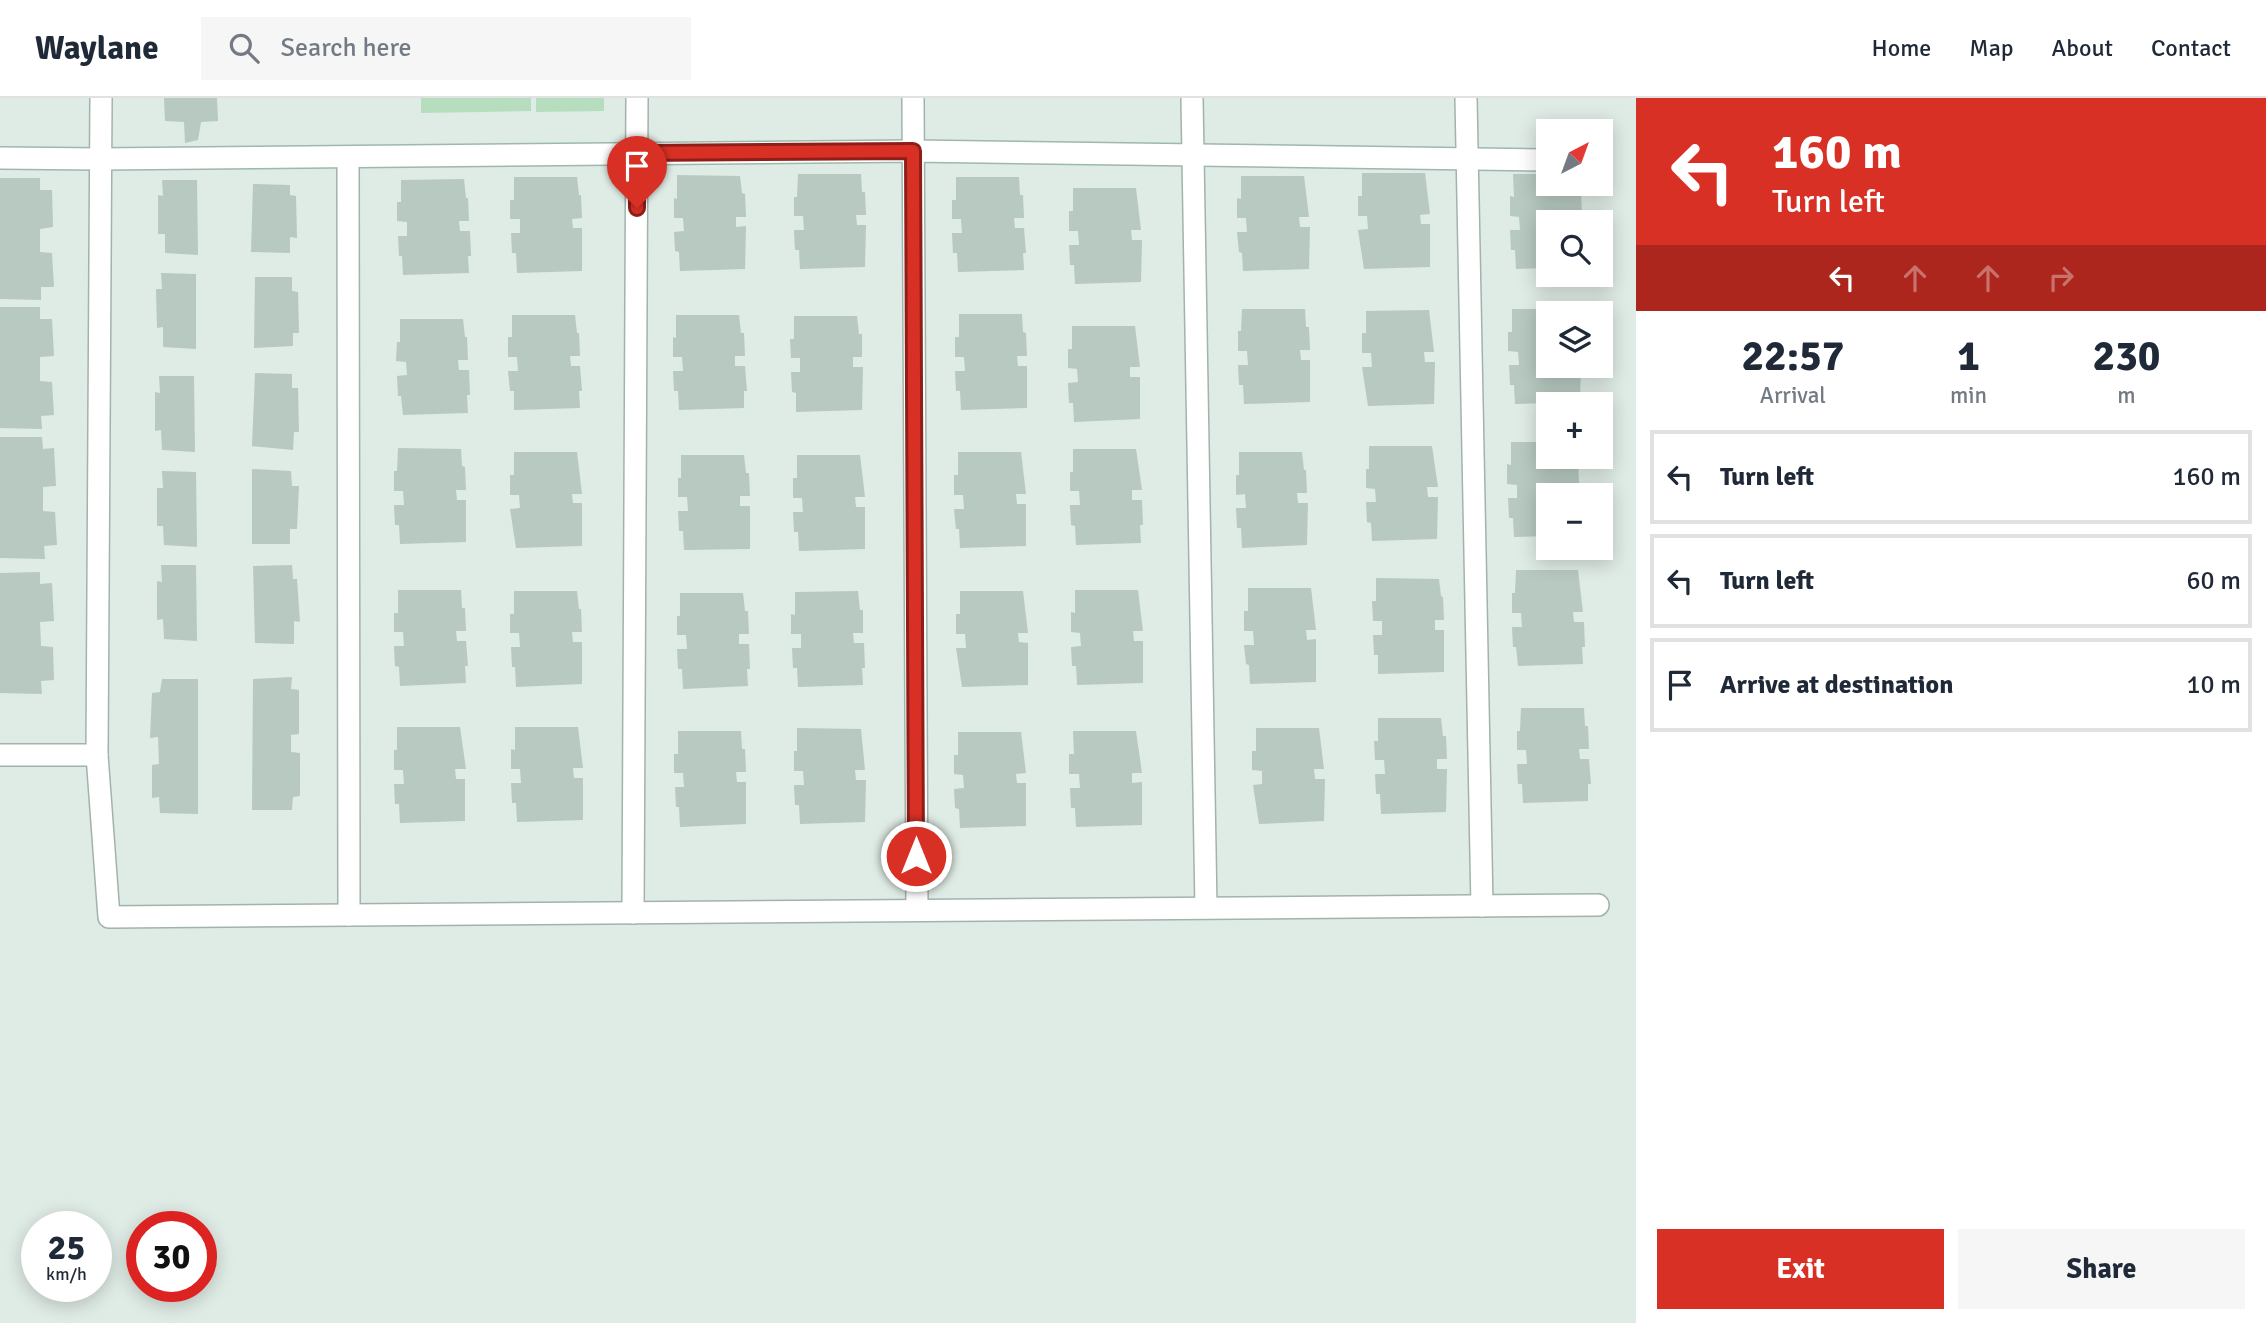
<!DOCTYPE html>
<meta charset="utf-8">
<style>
body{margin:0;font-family:Signika,sans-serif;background:#f6f6f7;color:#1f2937;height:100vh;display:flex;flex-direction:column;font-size:26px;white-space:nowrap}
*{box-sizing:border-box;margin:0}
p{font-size:23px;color:#747a83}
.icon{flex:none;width:38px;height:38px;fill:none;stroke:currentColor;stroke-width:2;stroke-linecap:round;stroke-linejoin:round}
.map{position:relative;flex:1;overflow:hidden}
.drawer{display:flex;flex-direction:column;background:#fff;width:630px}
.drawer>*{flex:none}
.banner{background:#d93025;color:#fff;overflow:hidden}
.needle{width:46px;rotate:41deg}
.tools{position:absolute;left:1536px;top:21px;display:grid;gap:14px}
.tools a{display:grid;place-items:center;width:77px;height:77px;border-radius:0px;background:#fff;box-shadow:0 4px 18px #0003;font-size:35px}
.speed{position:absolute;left:21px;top:1113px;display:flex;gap:14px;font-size:35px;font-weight:700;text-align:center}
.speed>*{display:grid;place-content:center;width:91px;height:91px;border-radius:50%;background:#fff;box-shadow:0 4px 18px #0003;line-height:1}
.speed small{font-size:18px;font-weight:400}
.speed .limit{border:10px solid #d22;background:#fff;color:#111}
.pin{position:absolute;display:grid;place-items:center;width:60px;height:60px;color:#fff;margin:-72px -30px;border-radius:50% 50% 50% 0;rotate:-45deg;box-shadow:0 0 7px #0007}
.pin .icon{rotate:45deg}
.me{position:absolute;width:77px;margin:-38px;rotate:0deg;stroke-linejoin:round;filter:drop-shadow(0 0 5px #0008)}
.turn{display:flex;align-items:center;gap:24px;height:147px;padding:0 21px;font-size:32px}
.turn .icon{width:91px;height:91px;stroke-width:2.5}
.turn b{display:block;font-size:49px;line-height:60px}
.lanes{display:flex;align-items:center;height:66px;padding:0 21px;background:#0003;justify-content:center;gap:35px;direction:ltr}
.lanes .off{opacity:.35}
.eta{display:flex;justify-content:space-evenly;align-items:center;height:119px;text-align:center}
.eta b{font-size:42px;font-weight:700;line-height:49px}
.button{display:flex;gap:14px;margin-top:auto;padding:14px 21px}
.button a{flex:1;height:80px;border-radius:0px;background:#d93025;color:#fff;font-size:28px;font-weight:700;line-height:80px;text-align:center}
.button a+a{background:#f6f6f7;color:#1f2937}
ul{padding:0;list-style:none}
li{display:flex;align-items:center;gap:21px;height:94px;margin:0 14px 10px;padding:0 7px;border:4px solid #e0e1e3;border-radius:0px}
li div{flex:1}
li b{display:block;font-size:26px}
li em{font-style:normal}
header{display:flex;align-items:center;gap:42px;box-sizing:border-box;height:98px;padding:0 35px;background:#fff;border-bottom:2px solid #e0e1e3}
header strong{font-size:33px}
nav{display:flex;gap:38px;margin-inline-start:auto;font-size:24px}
.search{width:490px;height:63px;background:#f6f6f7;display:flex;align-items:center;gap:18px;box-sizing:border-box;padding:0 24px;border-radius:0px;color:#747a83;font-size:26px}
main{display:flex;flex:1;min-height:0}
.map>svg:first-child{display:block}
.green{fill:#b6debe}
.building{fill:#b7c9c0}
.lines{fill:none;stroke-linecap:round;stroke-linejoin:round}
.street-casing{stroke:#a2b3ac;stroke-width:24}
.secondary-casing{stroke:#9db8ac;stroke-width:24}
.street{stroke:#fff;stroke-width:21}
.secondary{stroke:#fff;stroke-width:21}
.route-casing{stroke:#8d1f18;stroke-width:18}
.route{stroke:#d93025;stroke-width:12}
</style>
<header>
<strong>Waylane</strong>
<div class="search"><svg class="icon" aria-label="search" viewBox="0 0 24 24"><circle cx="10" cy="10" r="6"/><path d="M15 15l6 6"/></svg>Search here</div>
<nav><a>Home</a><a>Map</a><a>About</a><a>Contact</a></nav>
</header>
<main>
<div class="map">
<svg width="1636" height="1225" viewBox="0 0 1636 1225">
<rect width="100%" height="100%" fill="#dfebe5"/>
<g class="green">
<polygon points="421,0 531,0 531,13 421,15"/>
<polygon points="536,0 604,0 604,13 536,14"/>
</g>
<g class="building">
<polygon points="164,0 217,0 218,23 201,24 198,42 185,45 184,24 165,23"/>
<polygon points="1362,75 1425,75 1430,116 1420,117 1421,126 1430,126 1430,169 1364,171 1358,132 1368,131 1367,118 1358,118 1358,98 1362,98"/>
<polygon points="798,76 861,76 862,94 865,94 866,117 856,117 857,127 866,127 865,169 800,171 799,152 795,152 794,132 804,132 803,118 794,118 794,99 797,99"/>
<polygon points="1513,76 1549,76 1549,86 1578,86 1579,94 1581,94 1582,117 1572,117 1572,124 1549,124 1549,170 1516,171 1515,152 1511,152 1510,132 1520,132 1519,119 1510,118 1510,98 1514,99"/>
<polygon points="677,77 740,78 742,95 745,96 746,119 736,119 736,129 746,128 745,171 680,173 679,154 675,153 674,134 684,133 683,120 674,120 674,100 677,101"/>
<polygon points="1241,78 1304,78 1309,119 1299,119 1300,129 1310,129 1309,171 1243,173 1242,155 1239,154 1237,134 1247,134 1246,120 1237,120 1237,100 1241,101"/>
<polygon points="514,79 577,79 579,97 581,97 582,120 572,121 573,130 582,130 582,173 517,175 516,155 512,155 511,135 520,135 520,121 510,121 510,102 514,102"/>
<polygon points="956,79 1019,79 1020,97 1023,97 1024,120 1014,120 1015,130 1024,130 1026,155 1023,155 1024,172 958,174 957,155 953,155 952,135 962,135 961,121 952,121 952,102 956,102"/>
<polygon points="0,80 40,80 40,92 52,92 53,129 40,131 40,154 52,155 54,189 41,189 41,202 0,201"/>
<polygon points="464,81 466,100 468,100 469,123 459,123 460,133 470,133 471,158 468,158 469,175 403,177 402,158 399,158 398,138 407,138 407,124 397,123 397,104 401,104 401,82"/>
<polygon points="162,82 197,82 198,157 165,155 165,136 158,136 158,97 163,98"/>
<polygon points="253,86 290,87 290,97 296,98 297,140 290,139 290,155 251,154"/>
<polygon points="1073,90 1136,90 1141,132 1131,132 1132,142 1142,142 1141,184 1075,186 1074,167 1070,167 1069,147 1079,147 1078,133 1069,133 1069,113 1073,113"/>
<polygon points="161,175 196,176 196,251 163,249 163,229 157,230 156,191 162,191"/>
<polygon points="255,179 292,179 292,193 298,194 299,235 293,235 293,248 254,250"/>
<polygon points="0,209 40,209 40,221 52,221 54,258 40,259 40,283 52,284 54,317 41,318 42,331 0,330"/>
<polygon points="1242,211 1305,211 1306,229 1309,229 1310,252 1300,252 1301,262 1310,262 1310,304 1244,306 1243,287 1239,287 1238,267 1248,267 1247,253 1238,253 1238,233 1241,233"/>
<polygon points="1512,211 1575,211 1576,215 1549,215 1549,268 1581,268 1580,304 1515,306 1514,287 1510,287 1509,267 1519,267 1518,254 1508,253 1508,234 1512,234"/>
<polygon points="1429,212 1434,254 1424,254 1425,264 1435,264 1434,306 1368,308 1362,269 1372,269 1371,255 1362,255 1362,235 1366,235 1366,213"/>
<polygon points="959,216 1022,216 1023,234 1026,235 1027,258 1017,258 1018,268 1027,268 1027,310 961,312 960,293 956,293 955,273 965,273 964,259 955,259 955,239 959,239"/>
<polygon points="512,217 575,217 577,235 579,235 580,258 570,258 571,268 580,268 582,293 579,293 580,310 514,312 514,293 510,293 508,273 518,273 517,259 508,259 508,239 512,239"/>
<polygon points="676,217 739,217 741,235 744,235 745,258 735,258 735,268 745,268 747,293 744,293 744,310 679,312 678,293 674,293 673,273 683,273 682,259 673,259 673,239 676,240"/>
<polygon points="794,218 857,218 859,236 862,236 862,259 853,259 853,269 863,269 862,312 796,314 796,295 792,294 791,274 800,274 800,260 791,260 790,241 794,241"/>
<polygon points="400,221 463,221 465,239 467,239 468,262 458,262 459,272 469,272 470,297 467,297 468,315 403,317 401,298 398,298 397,278 407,277 406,264 396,263 397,244 400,244"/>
<polygon points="1072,228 1135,228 1140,269 1130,269 1130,279 1140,279 1140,321 1074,324 1073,305 1069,305 1068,285 1078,284 1077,271 1068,270 1068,251 1072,251"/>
<polygon points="255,275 292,276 292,290 298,290 299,334 294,334 293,352 252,348"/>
<polygon points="159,278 194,278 195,354 162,352 161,332 155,333 155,294 160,295"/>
<polygon points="0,339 42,339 43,351 54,350 56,388 43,389 43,413 55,414 57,447 44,448 45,461 0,460"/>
<polygon points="1511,344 1549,344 1549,359 1576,359 1578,362 1579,385 1569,385 1570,395 1579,395 1580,397 1549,397 1549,438 1514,439 1513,420 1509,420 1508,400 1517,400 1517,387 1507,386 1507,366 1511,367"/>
<polygon points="1369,348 1432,348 1438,389 1427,389 1428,399 1438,399 1437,441 1372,443 1371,425 1367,424 1366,404 1376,404 1375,391 1366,390 1366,371 1369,371"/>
<polygon points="398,350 461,351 462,368 465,369 466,392 456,392 457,402 466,402 466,444 400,446 399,427 395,427 394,407 404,407 403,393 394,393 394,373 397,373"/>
<polygon points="1073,351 1136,351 1142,392 1132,392 1132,402 1142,402 1143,427 1140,427 1141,445 1076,447 1075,428 1071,427 1070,407 1080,407 1079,393 1070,393 1070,374 1073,374"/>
<polygon points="514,354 577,354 582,396 572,396 573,405 582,405 582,448 516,450 510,411 520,410 519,397 510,397 510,377 514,377"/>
<polygon points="958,354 1021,354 1026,396 1016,396 1017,406 1026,406 1026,448 960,450 959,431 956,431 954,411 964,411 963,397 954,397 954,377 958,377"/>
<polygon points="1239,354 1302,354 1304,372 1306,372 1307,395 1297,395 1298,405 1308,405 1307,447 1242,450 1241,430 1237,430 1236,410 1246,410 1245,396 1236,397 1236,377 1239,377"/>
<polygon points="681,357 744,357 746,375 749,375 750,398 740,398 740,408 750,408 750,451 684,452 683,433 679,433 678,413 688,413 687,399 678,399 678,380 681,380"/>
<polygon points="797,357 860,357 865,399 855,399 856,409 865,409 865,451 799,453 798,434 794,434 793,414 803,414 802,400 793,400 793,380 797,380"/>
<polygon points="252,371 291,373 292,388 299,388 297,431 290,431 290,446 252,446"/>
<polygon points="162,373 196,374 197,449 164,447 163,428 157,428 157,390 163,390"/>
<polygon points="161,467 196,467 197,543 164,541 163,521 157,522 157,483 162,484"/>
<polygon points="292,467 293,481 297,481 300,524 294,523 294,546 255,545 253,468"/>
<polygon points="1516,472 1578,472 1583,514 1573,514 1574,524 1584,524 1585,549 1582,549 1583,566 1518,568 1516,549 1513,549 1512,529 1522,529 1521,515 1512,515 1512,495 1515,495"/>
<polygon points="40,474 40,486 52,485 54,523 40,524 41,548 53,549 54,582 41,583 42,596 0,595 0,475"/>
<polygon points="1376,480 1439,481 1441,498 1443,499 1444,522 1435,522 1435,532 1444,532 1444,574 1378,576 1378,557 1374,557 1373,537 1382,537 1382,523 1373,523 1372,503 1376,503"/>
<polygon points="1248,490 1311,490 1316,532 1306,532 1307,542 1316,541 1316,584 1250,586 1249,567 1246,566 1244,547 1254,547 1253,533 1244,533 1244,513 1248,513"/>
<polygon points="398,492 461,492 462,510 465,510 466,533 456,533 457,543 466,543 468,568 465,568 466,585 400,588 399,569 395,568 394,548 404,548 403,534 394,534 394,515 398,515"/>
<polygon points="1075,492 1138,492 1143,533 1133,533 1134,543 1143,543 1143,585 1077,587 1076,568 1072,568 1071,549 1081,548 1080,535 1071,534 1071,514 1075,515"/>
<polygon points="514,493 577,493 579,511 581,511 582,534 572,534 573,544 582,544 582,586 516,589 515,569 512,569 511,549 520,549 519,535 510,535 510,516 514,516"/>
<polygon points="858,493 860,512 863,512 863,535 853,535 854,545 864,545 865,570 862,570 863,587 798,589 797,570 793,570 792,550 801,550 801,536 791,536 791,516 795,517 795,494"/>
<polygon points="960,493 1023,493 1028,535 1018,535 1019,544 1028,545 1028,587 962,589 956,550 966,550 965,536 956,536 956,516 960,516"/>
<polygon points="680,495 743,495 745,513 748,513 749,536 739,536 739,546 749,546 750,571 747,571 748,588 683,591 682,571 678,571 677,551 687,551 686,537 677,537 677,518 680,518"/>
<polygon points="292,579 291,591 299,592 299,636 291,637 291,654 300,655 300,698 293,699 292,712 252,712 253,581"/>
<polygon points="162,581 198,581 198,716 160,715 159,699 152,700 152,667 159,666 158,639 150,640 152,595 160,594"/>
<polygon points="1521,610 1584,610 1585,628 1588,628 1589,651 1579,651 1580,661 1589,661 1591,686 1588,686 1588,703 1523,705 1522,686 1518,686 1517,666 1527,666 1526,652 1517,652 1517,633 1520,633"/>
<polygon points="1378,620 1441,620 1443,638 1446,638 1447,661 1437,661 1437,671 1447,671 1446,714 1381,716 1380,696 1376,696 1375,676 1385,676 1384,662 1375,662 1374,643 1378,643"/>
<polygon points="397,629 460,629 466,671 455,671 456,681 465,681 465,723 400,725 399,706 395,706 394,686 404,686 403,672 394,672 394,652 397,652"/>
<polygon points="515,629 578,629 583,670 573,670 574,680 583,680 583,722 517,724 516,705 512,705 511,685 521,685 520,671 511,671 511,651 515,652"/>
<polygon points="797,630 861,631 865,672 855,672 856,682 866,682 865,724 800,726 799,707 795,707 794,687 804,687 803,673 794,673 794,653 797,653"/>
<polygon points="1256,630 1319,630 1324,671 1314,671 1315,681 1325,681 1324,723 1259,726 1253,687 1262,686 1262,673 1252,672 1252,653 1256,653"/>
<polygon points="678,633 741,633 742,651 745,651 746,674 736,674 737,684 746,684 746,726 680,729 679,709 676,709 675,689 684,689 683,675 674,675 674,656 678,656"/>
<polygon points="1073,633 1136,633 1142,675 1132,675 1132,685 1142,684 1142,727 1076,729 1075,710 1071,710 1070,690 1080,690 1079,676 1069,676 1069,656 1074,656"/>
<polygon points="958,634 1021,634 1026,675 1016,676 1017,685 1026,685 1026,728 960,730 959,711 955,710 954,691 964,690 963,677 954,676 954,657 958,657"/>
</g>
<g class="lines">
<defs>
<g id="street">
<polyline points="101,0 97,657 109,819 1598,807"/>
<polyline points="913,0 917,812"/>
<polyline points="1192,0 1206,810"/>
<polyline points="1466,0 1482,808"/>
<polyline points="348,59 349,817"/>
<polyline points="0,657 97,657"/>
<polyline points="633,815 637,0"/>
</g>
<polyline id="secondary" points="0,60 100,61 913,53 1549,62"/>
</defs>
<use href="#street" class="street-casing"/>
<use href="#secondary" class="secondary-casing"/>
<use href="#street" class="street"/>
<use href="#secondary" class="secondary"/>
</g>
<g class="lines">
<defs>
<polyline id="route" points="637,110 637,55 913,53 916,758"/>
</defs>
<use href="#route" class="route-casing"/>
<use href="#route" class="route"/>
</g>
</svg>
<div class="tools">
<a><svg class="needle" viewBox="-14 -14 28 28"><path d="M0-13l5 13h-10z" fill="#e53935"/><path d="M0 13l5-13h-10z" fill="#747a83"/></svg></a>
<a><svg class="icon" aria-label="search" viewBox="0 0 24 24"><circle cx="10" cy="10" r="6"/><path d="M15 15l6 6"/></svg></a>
<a><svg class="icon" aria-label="layers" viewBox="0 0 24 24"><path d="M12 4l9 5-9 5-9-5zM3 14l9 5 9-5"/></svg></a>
<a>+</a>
<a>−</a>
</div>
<div class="speed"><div>25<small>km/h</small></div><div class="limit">30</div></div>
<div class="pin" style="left:637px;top:110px;background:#d93025"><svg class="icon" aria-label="arrive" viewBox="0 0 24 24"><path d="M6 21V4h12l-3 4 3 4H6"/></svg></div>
<svg class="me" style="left:916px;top:758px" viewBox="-20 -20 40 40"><circle r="17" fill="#d93025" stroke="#fff" stroke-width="3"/><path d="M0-11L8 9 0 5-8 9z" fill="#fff"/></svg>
</div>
<section class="drawer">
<div class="banner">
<div class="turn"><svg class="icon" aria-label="left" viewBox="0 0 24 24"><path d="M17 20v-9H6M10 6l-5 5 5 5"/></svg><div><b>160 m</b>Turn left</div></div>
<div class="lanes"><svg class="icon" aria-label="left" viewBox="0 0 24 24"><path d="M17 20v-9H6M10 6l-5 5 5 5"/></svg><svg class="icon off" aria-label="ahead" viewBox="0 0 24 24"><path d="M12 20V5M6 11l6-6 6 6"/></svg><svg class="icon off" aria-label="ahead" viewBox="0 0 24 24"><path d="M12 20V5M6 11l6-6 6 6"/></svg><svg class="icon off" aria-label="right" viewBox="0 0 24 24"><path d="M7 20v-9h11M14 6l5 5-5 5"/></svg></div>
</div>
<div class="eta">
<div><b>22:57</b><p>Arrival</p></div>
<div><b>1</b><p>min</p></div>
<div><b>230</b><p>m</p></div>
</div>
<ul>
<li><svg class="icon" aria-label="left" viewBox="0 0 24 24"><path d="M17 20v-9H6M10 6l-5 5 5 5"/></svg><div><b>Turn left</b></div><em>160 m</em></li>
<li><svg class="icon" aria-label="left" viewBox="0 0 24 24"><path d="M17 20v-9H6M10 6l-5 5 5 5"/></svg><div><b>Turn left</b></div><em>60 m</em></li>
<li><svg class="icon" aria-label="arrive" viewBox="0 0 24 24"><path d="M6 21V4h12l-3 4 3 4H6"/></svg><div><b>Arrive at destination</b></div><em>10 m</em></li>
</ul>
<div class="button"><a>Exit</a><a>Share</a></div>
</section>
</main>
